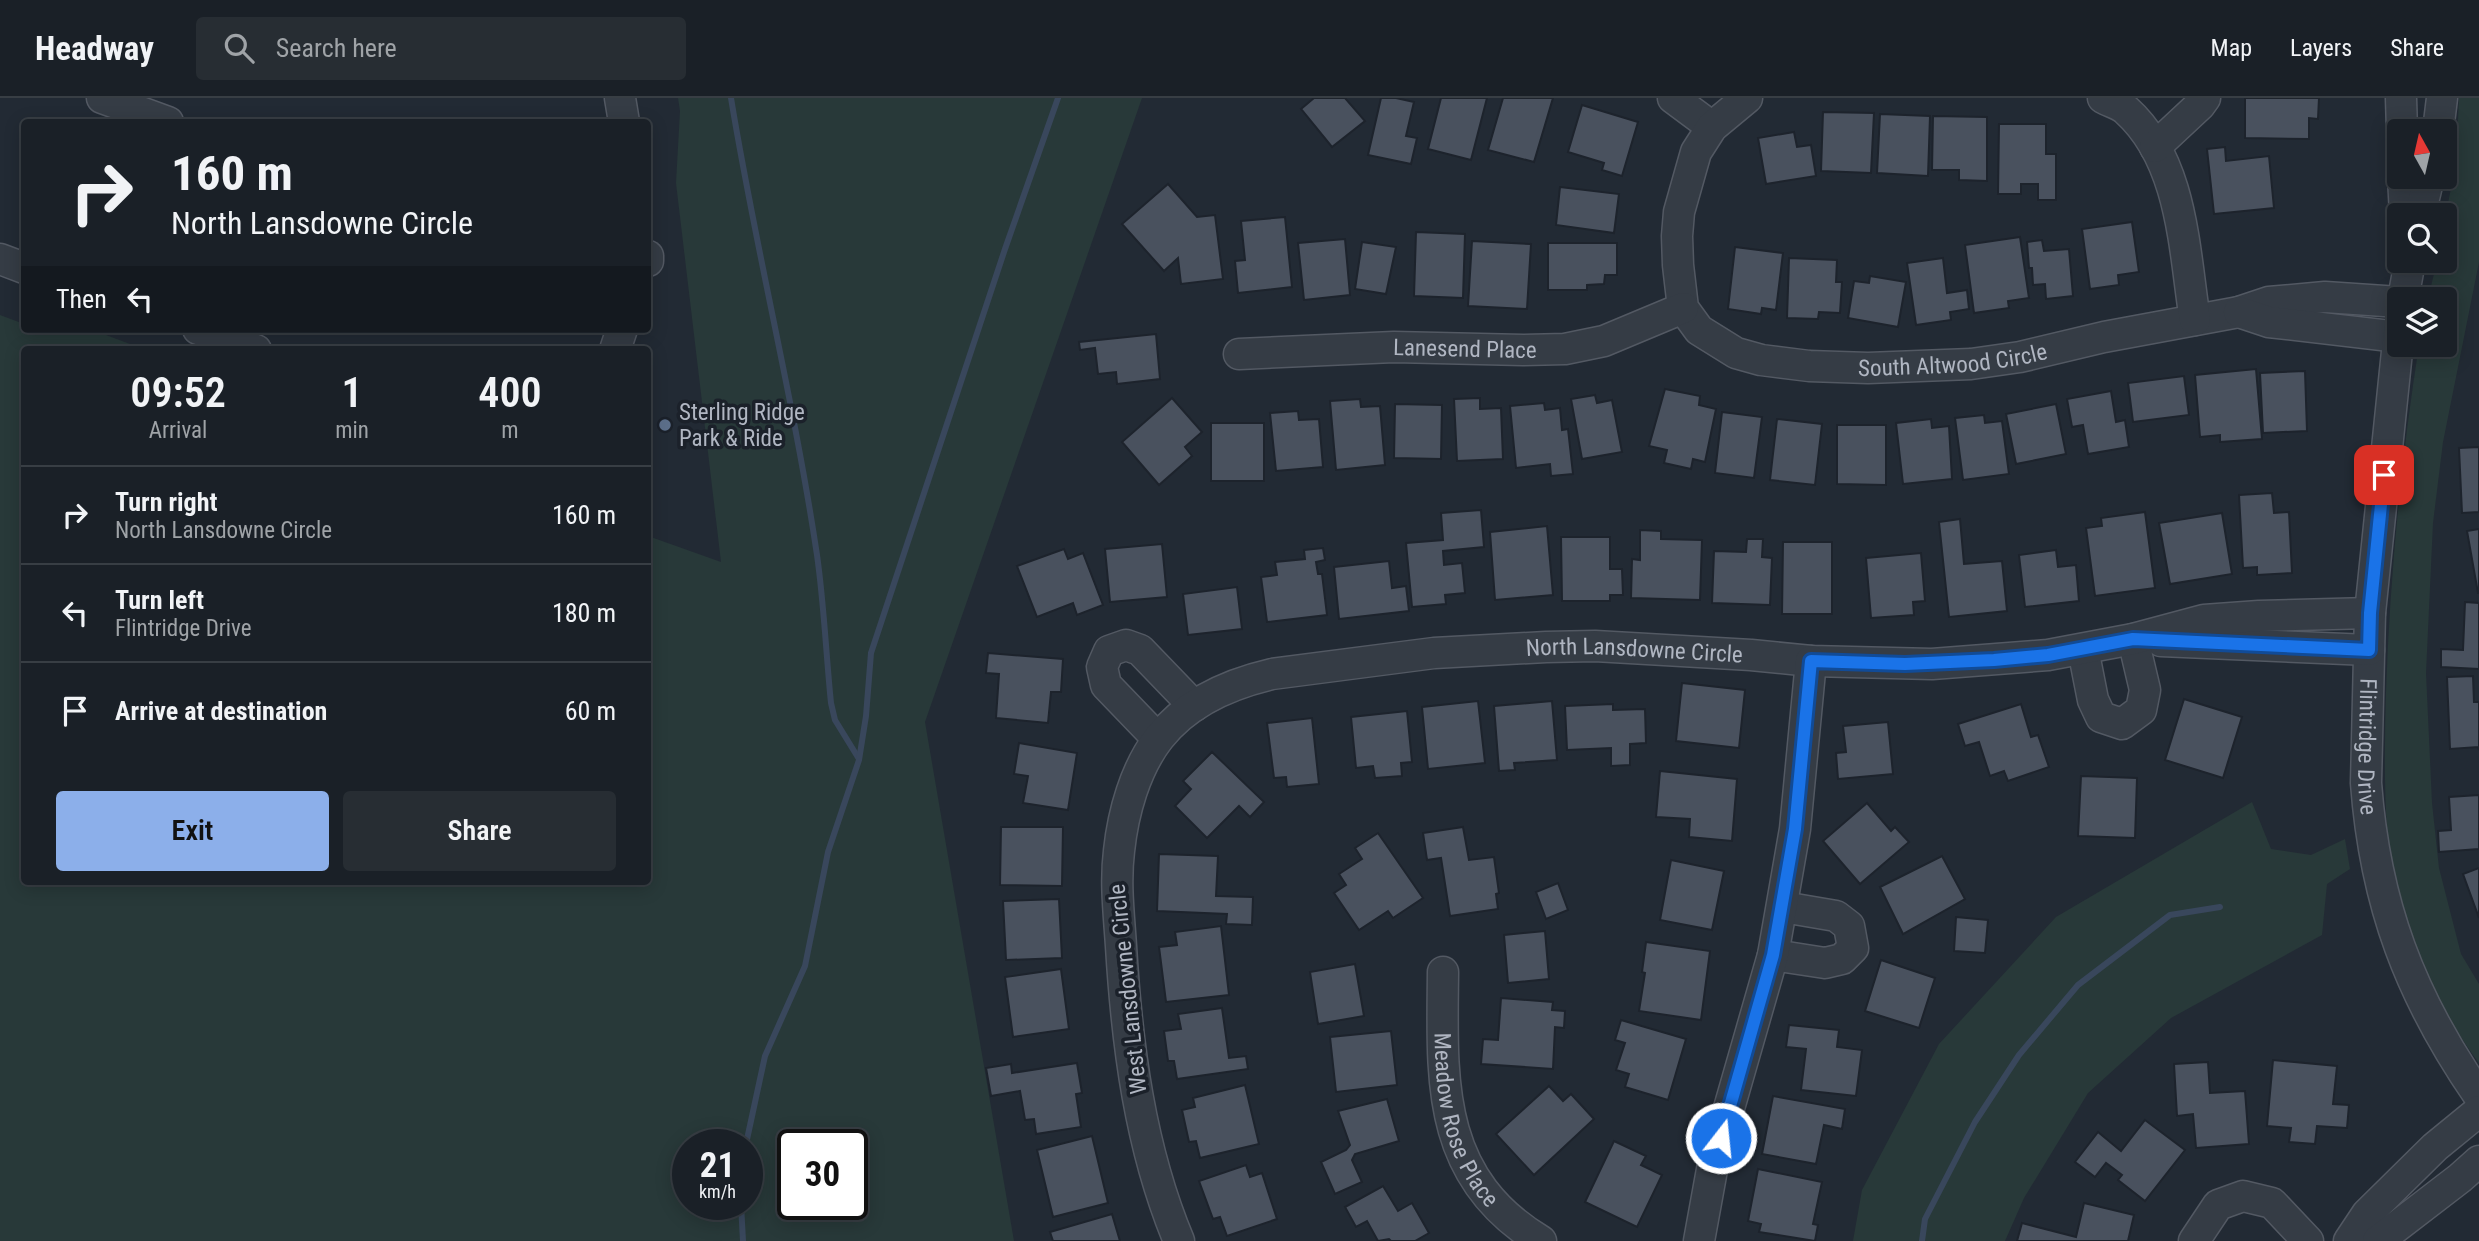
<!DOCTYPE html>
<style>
body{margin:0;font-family:"Roboto Condensed",sans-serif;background:#272d33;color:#f1f3f6;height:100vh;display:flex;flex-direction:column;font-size:26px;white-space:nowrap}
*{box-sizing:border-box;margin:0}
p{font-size:23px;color:#9fa3a7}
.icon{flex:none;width:38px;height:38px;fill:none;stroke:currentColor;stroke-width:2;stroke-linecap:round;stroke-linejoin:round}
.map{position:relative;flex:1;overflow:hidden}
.details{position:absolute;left:21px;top:248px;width:630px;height:539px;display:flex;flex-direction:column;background:#1a2027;border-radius:7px;box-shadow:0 4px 18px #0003,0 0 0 2px #383e44}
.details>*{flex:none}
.banner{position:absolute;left:21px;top:21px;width:630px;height:214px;border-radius:7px;box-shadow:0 4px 18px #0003,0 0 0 2px #383e44;background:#1a2027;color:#f1f3f6;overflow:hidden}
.needle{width:46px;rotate:352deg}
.tools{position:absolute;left:2387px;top:21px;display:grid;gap:14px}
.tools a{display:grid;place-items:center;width:70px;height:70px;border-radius:7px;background:#1a2027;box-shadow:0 4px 18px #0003,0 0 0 2px #383e44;font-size:35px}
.speed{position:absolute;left:672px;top:1031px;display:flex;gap:14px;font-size:35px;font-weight:700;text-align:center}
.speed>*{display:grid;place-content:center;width:91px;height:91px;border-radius:50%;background:#1a2027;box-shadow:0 4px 18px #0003,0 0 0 2px #383e44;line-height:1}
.speed small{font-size:18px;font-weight:400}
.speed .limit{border:4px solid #111;border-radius:10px;background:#fff;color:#111}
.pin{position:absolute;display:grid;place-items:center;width:60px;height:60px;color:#fff;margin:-30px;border-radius:14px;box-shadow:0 4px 10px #0006}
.me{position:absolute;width:77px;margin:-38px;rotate:16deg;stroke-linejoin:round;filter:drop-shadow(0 0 5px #0008)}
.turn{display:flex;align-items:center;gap:24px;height:147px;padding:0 35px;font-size:32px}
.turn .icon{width:91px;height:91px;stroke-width:2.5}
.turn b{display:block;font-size:49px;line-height:60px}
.then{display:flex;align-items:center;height:66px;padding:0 35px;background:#0003;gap:14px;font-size:26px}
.eta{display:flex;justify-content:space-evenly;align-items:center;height:119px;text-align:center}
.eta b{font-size:42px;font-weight:600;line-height:49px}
.primary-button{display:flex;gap:14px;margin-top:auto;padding:14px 35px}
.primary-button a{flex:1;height:80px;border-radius:7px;background:#8cafea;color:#111;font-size:28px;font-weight:600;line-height:80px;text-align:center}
.primary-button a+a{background:#272d33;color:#f1f3f6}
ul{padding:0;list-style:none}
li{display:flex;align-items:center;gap:21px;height:98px;padding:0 35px;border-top:2px solid #383e44}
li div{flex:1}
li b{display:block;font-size:26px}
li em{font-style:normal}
header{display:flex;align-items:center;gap:42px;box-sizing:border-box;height:98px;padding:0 35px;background:#1a2027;border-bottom:2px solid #383e44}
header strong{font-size:33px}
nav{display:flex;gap:38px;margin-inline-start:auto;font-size:24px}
.search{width:490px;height:63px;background:#272d33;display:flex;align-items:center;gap:18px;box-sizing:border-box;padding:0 24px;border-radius:7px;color:#9fa3a7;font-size:26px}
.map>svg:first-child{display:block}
.green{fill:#283939;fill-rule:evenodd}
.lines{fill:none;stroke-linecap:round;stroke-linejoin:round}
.stream{stroke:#39475c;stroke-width:6}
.building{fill:#49515e;stroke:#1d232c;stroke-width:2}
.minor-casing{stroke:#535963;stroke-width:33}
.minor{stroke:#353c45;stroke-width:30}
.route-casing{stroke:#114b97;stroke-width:18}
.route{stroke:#1a73e8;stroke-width:12}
.service-dot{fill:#5c6f8a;stroke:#1b212a;stroke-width:2.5}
.labels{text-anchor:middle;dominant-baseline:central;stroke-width:7;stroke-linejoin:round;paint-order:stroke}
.street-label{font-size:23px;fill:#b0b6c2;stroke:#1b212a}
.poi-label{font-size:23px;fill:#b0b6c2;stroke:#1b212a;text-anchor:start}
</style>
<header>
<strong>Headway</strong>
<div class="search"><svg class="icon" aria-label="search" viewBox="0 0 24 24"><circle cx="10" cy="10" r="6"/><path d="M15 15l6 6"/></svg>Search here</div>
<nav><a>Map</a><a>Layers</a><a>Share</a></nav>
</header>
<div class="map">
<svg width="2479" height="1143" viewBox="0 0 2479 1143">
<rect width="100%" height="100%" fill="#222a34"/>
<g class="green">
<path d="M678,0H1142L925,624L1014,1143H0V217L24,226V231L42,233L46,231H90L146,252H24V784H648V438L721,464L676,85L680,13ZM688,1046H747V1106H688ZM793,1046H852V1106H793Z"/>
<path d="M2459,0H2479V164L2443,344L2433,425L2426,575L2432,705L2439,770L2461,856L2479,886V965C2450,926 2427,885 2410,840C2405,829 2399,817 2397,806C2383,737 2384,665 2386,594C2390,478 2401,362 2419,247H2445V201H2428L2437,163H2445V121L2456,64Z"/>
<polygon points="2252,704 2271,751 2311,757 2345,741 2350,771 2327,786 2322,837 2171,920 2088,995 2024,1100 2005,1143 1853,1143 1862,1092 1939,946 2056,819"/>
</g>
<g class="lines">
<g class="stream">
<path d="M731,0C756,153 794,303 817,457C824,506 826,556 831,605L835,622L859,661"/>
<polyline points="746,1046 765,958 805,868 828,754 859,662 866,618 871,555 1005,151 1058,0"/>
<polyline points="741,1106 743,1143"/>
<polyline points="1922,1143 1925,1121 1975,1024 2019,957 2078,887 2170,817 2220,809"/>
</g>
</g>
<g class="building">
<polygon points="1314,0 1345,0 1365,23 1332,49 1301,11"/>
<polygon points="1381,0 1396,0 1414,4 1406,38 1417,40 1411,66 1368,57"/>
<polygon points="1441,0 1487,0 1471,62 1428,51"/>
<polygon points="1503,0 1553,0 1534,64 1488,52"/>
<polygon points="2245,0 2319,0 2318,21 2309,20 2309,41 2245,40"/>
<polygon points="1582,7 1638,24 1622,78 1602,72 1604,65 1568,54"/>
<polygon points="1823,14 1874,15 1871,75 1821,73"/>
<polygon points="1880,16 1930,18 1928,78 1877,75"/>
<polygon points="1933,18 1987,19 1987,83 1959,82 1959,72 1932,72"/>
<polygon points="1999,26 2046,26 2046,56 2056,56 2056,102 2038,102 2038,86 2021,86 2021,96 1998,96"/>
<polygon points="1794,34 1797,49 1811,47 1816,78 1766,86 1758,40"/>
<polygon points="2225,49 2226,63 2269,58 2274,110 2214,116 2207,51"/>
<polygon points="1168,86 1197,119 1215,117 1223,181 1181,186 1178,160 1164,173 1122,126"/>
<polygon points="1560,89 1619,96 1614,135 1556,127"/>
<polygon points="1285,119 1292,189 1238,195 1235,163 1245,162 1241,123"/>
<polygon points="2132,124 2139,174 2118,177 2119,187 2090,191 2082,131"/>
<polygon points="1416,134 1465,136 1463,200 1414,198"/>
<polygon points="2020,139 2029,200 2008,203 2009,210 1974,215 1965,147"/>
<polygon points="1345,141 1350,197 1304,202 1298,145"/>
<polygon points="2042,142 2044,153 2069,151 2073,198 2046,201 2045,186 2033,187 2032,170 2029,170 2027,144"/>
<polygon points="1472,143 1531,146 1527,211 1468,208"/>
<polygon points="1362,144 1396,149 1386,196 1355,191"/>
<polygon points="1548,145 1617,145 1617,177 1605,177 1604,186 1587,187 1587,192 1548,192"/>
<polygon points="1735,149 1783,155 1776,212 1762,210 1761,216 1728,211"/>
<polygon points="1789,160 1837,162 1836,184 1842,184 1840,215 1819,214 1818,221 1787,220"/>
<polygon points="1943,160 1947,195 1967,192 1969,211 1950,214 1951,222 1916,227 1907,165"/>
<polygon points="1870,178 1906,184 1898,229 1848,220 1854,183 1869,185"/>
<polygon points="1156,236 1160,281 1117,286 1116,274 1098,276 1095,250 1080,252 1079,244"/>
<polygon points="2256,271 2262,341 2220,344 2220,337 2200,339 2195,277"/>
<polygon points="2305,273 2307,333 2263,335 2260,275"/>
<polygon points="2184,278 2189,317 2133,324 2128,285"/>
<polygon points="1665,291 1700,298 1699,307 1716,311 1705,364 1693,361 1691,371 1664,365 1667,352 1649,348"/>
<polygon points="2111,293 2116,324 2125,322 2129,349 2088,356 2083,327 2072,329 2067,301"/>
<polygon points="1595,297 1597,305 1612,302 1622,354 1582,361 1571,301"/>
<polygon points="1172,300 1202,334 1185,349 1192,358 1159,387 1122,344"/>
<polygon points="1480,300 1480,311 1501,310 1503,361 1457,363 1454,301"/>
<polygon points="1360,301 1361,309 1380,308 1385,367 1336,372 1330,303"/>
<polygon points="1544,305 1545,312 1560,310 1562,332 1568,331 1573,376 1551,378 1550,366 1516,370 1510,308"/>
<polygon points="1395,306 1442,307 1441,361 1394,360"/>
<polygon points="2056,306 2066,356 2016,366 2006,316"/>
<polygon points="1298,313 1299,322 1319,321 1323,369 1276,373 1270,315"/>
<polygon points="1722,314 1762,319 1754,380 1715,375"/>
<polygon points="1984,317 1985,325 2002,323 2009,376 1963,382 1955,320"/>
<polygon points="1777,321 1822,326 1815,387 1770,382"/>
<polygon points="1931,321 1932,330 1949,328 1952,381 1903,386 1896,325"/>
<rect x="1211" y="325" width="53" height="58"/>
<polygon points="1837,327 1886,327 1886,387 1837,386"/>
<polygon points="2479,349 2479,414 2462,415 2459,350"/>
<polygon points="2272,395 2274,415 2289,414 2292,475 2257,477 2257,469 2243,470 2239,397"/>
<polygon points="1481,412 1484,449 1443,453 1444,467 1462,465 1465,495 1445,497 1446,506 1412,509 1406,445 1443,442 1441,415"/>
<polygon points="2145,414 2155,490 2095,498 2086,430 2102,428 2101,420"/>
<polygon points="2222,415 2232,476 2170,486 2159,425"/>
<polygon points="1960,421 1964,466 2002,463 2007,513 1949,519 1939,424"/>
<polygon points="1547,428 1553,497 1495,502 1490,434"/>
<polygon points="2479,431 2479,495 2478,495 2467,433"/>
<polygon points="1640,432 1661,433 1661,441 1702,442 1700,502 1631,500 1632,461 1640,462"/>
<polygon points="1561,439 1610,439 1610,471 1622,471 1623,497 1610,497 1610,503 1562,503"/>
<polygon points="1747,441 1763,441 1762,459 1772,460 1770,507 1712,505 1714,453 1746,454"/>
<polygon points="1783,444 1832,444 1832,516 1782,516"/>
<polygon points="1162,446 1167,499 1110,504 1105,451"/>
<polygon points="1323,450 1325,462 1316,464 1318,476 1322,476 1327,517 1267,524 1261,479 1277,477 1275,464 1305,461 1304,452"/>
<polygon points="1064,451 1068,461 1083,455 1103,507 1077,517 1073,505 1037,519 1017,468"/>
<polygon points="2056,452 2058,469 2076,467 2079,503 2025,509 2019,457"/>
<polygon points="1921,455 1925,503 1913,504 1914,517 1871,520 1866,460"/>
<polygon points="1389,463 1392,490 1406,488 1409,513 1339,521 1334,469"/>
<polygon points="1237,489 1242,531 1188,537 1183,496"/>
<polygon points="2465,504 2479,505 2479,571 2441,569 2441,551 2463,552"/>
<polygon points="988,555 1063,561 1061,594 1051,594 1048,625 996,620 999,576 986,575"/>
<polygon points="2473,578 2474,604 2479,604 2479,652 2478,649 2450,651 2447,579"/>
<polygon points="1682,585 1745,592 1739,650 1676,643"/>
<polygon points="2184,601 2242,619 2223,680 2165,662"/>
<polygon points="1478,603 1485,665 1428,671 1422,609"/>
<polygon points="1552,603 1557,662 1514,665 1515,672 1499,673 1494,608"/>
<polygon points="1613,606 1613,612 1645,611 1646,645 1630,646 1630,667 1611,668 1611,650 1567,652 1565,608"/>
<polygon points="2021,606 2031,639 2038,637 2049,669 2008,683 2004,673 1990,678 1979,644 1965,648 1958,626"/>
<polygon points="1407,613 1412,664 1401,665 1402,678 1375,680 1373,668 1356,670 1351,619"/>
<polygon points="1312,620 1319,686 1287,689 1286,679 1274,680 1267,625"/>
<polygon points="1888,624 1893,676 1838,681 1836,655 1846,654 1843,628"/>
<polygon points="1019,645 1077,655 1068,712 1023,705 1028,678 1014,676"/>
<polygon points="1212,654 1264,704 1250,719 1239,708 1207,740 1175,708 1191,691 1183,683"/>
<polygon points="1660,673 1737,681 1732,743 1689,739 1690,721 1656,719"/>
<polygon points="2081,678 2137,680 2135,740 2078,738"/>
<polygon points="2479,697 2479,751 2439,754 2438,733 2451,732 2449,699"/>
<polygon points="1867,705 1891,733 1895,729 1909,744 1860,786 1823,743"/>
<polygon points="1001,729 1063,729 1062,788 1000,787"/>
<polygon points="1463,729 1469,762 1494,759 1499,795 1496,796 1498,811 1450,818 1441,760 1427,762 1423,735"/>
<polygon points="1378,735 1423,800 1393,820 1388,813 1359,832 1334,795 1346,787 1339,776 1362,761 1355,750"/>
<polygon points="1159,756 1218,758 1216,798 1253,799 1252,827 1226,826 1227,816 1157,813"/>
<polygon points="1942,758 1965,801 1903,836 1880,789"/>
<polygon points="1671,762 1724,773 1712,832 1660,822"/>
<polygon points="2479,770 2479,820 2463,776"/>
<polygon points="1558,785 1568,812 1546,821 1536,794"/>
<polygon points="1059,801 1062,860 1006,862 1003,803"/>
<polygon points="1956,819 1988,822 1985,855 1954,853"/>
<polygon points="1221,828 1229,897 1166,904 1159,849 1177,847 1175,834"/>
<polygon points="1545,833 1549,881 1508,885 1504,837"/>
<polygon points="1646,844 1710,853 1701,922 1639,913 1645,875 1642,874"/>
<polygon points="1881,862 1935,880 1919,930 1865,913"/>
<polygon points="1355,866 1364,918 1318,926 1310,874"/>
<polygon points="1061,871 1069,931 1013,939 1005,879"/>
<polygon points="1501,900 1553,904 1552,912 1565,913 1564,930 1555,929 1553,971 1481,966 1483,941 1498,942"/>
<polygon points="1222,910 1229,960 1246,958 1248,971 1177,981 1174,963 1168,963 1164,933 1181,931 1178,916"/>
<polygon points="1621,922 1686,941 1668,1002 1625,989 1629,976 1616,972 1625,945 1615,942"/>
<polygon points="1789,927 1839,932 1837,949 1862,952 1856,998 1801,992 1806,951 1786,949"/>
<polygon points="1391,933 1397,987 1336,994 1330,939"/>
<polygon points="2273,962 2337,968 2333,1006 2349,1007 2347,1030 2317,1028 2315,1046 2289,1044 2291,1030 2267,1028"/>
<polygon points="2208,964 2210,995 2245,993 2249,1046 2196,1050 2193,1016 2177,1018 2174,966"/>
<polygon points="1077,965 1082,995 1076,996 1081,1029 1036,1036 1034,1021 1025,1022 1020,993 991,998 986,970 1011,966 1012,975"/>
<polygon points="1245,987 1259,1046 1200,1060 1196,1043 1189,1044 1182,1012 1195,1009 1193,1000"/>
<polygon points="1549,988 1563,1003 1571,996 1594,1021 1534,1077 1496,1036"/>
<polygon points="1773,998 1845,1011 1842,1031 1824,1027 1816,1066 1762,1056"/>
<polygon points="1387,1001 1399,1043 1355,1056 1352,1062 1362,1084 1335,1096 1321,1064 1346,1052 1350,1047 1338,1013"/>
<polygon points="2145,1022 2185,1052 2145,1103 2118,1082 2122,1077 2106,1065 2095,1079 2075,1064 2098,1034 2121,1053"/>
<polygon points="1092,1038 1108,1105 1053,1119 1037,1052"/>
<polygon points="1614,1043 1646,1058 1641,1067 1662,1077 1637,1129 1585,1104"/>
<polygon points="1246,1067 1250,1079 1262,1075 1277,1121 1227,1138 1220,1119 1213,1121 1199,1083"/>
<polygon points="1758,1071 1822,1084 1813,1126 1818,1127 1815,1143 1759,1134 1761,1126 1748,1123"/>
<polygon points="1383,1088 1398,1113 1412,1105 1429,1135 1415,1143 1391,1143 1389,1141 1378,1143 1367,1123 1356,1129 1345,1109"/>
<polygon points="2084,1105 2134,1117 2128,1143 2017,1143 2022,1125 2076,1139"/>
<polygon points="1112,1116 1120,1143 1053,1143 1050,1134"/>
</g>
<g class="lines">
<defs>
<g id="minor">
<polyline points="102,0 168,24"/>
<polyline points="620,0 624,24"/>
<polyline points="1673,0 1712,29"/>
<path id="s1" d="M1747,0L1712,29L1696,54L1679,114L1677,138L1678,167L1683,210L1699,232L1736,255L1761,262L1809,268L1868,270L1971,266L2020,259L2104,239L2239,214L2269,204L2325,199L2399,204"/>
<path d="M2103,0C2110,4 2120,6 2126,12C2183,63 2184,152 2195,222"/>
<polyline points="2401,0 2402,33"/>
<polyline points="2438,33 2442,0"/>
<polyline points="2155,49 2200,7 2205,0"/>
<polyline points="2403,79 2405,117"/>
<polyline points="2420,117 2429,79"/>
<polyline points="648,158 648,163"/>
<polyline points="0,161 24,170"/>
<polyline points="2403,201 2410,163"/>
<polyline points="2239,214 2269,224 2399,239"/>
<polyline points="198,231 256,252"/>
<path id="s2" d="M2399,234L2370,515L2366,685C2375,806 2410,898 2479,998"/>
<polyline points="615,252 622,231"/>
<path id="s3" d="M1239,256L1394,249L1523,252L1565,251L1604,243L1683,210"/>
<polyline points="2161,543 2369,552"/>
<polyline points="2083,551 2093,602 2101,619 2122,626 2141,612 2145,592 2133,541"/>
<polyline points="1158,641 1106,587 1102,569 1109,553 1126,547 1140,552 1194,608"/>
<polyline points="1773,857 1825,865 1842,861 1853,850 1849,828 1836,818 1783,809"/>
<path id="s4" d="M1443,874C1442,982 1435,1079 1541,1143"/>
<path id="s5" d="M1179,1143C1140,1050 1127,948 1121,848C1119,817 1115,785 1119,753C1123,715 1135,671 1159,640C1187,604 1229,586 1272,576L1434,555L1546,549L1595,548L1751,557L1811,563L1932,566L2048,557L2133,541L2204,522L2259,518L2370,515"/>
<polyline points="1699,1143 1713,1066 1773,857 1795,731 1811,563"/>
<polyline points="2194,1143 2218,1107 2243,1098 2272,1105 2308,1143"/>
<polyline points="2349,1143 2367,1116 2435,1049 2479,1013"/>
<polyline points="2378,1143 2460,1080 2479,1063"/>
</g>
</defs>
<use href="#minor" class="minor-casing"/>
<use href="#minor" class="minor"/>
</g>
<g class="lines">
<defs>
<polyline id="route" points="1721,1040 1773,857 1795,731 1811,563 1905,566 1994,562 2048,557 2133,541 2369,552 2370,515 2384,377"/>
</defs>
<use href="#route" class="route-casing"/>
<use href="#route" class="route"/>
</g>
<circle class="service-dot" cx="665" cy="327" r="7"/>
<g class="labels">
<g class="street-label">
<text stroke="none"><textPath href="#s3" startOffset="226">Lanesend Place</textPath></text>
<text stroke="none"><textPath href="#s1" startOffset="523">South Altwood Circle</textPath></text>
<text stroke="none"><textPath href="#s5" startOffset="1015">North Lansdowne Circle</textPath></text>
<text stroke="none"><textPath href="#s2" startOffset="416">Flintridge Drive</textPath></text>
<text transform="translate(1128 891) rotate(-96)">West Lansdowne Circle</text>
<text stroke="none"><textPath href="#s4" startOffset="152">Meadow Rose Place</textPath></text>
</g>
<g class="poi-label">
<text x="679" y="314">Sterling Ridge<tspan x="679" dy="26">Park &amp; Ride</tspan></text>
</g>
</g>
</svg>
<div class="tools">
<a><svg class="needle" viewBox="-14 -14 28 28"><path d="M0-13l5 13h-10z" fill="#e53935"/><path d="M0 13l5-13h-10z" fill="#9fa3a7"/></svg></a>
<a><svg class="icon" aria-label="search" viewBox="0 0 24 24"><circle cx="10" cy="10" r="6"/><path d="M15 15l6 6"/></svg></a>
<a><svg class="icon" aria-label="layers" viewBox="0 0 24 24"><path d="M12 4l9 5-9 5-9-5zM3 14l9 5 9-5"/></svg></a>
</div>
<div class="speed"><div>21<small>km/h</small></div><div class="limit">30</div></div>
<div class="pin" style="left:2384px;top:377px;background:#d93025"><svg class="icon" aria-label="arrive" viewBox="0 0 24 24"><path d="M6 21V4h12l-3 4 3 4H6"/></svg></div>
<svg class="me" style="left:1721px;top:1040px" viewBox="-20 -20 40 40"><circle r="17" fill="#1a73e8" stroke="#fff" stroke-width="3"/><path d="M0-11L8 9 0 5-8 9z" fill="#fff"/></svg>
<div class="banner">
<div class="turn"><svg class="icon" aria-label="right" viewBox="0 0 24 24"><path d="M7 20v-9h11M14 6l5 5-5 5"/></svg><div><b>160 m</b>North Lansdowne Circle</div></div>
<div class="then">Then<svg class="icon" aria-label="left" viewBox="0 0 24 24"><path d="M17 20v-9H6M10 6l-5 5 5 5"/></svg></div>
</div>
<section class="details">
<div class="eta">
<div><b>09:52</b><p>Arrival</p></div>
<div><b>1</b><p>min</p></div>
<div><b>400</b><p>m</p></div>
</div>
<ul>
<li><svg class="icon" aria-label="right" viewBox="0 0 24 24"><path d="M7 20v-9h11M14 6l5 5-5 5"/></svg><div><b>Turn right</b><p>North Lansdowne Circle</p></div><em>160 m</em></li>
<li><svg class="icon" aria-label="left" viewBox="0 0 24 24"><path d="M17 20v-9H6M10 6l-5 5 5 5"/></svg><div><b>Turn left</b><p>Flintridge Drive</p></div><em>180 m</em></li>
<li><svg class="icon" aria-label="arrive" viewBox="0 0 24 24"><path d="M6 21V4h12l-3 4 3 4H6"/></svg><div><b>Arrive at destination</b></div><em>60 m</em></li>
</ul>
<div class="primary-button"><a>Exit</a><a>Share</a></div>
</section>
</div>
